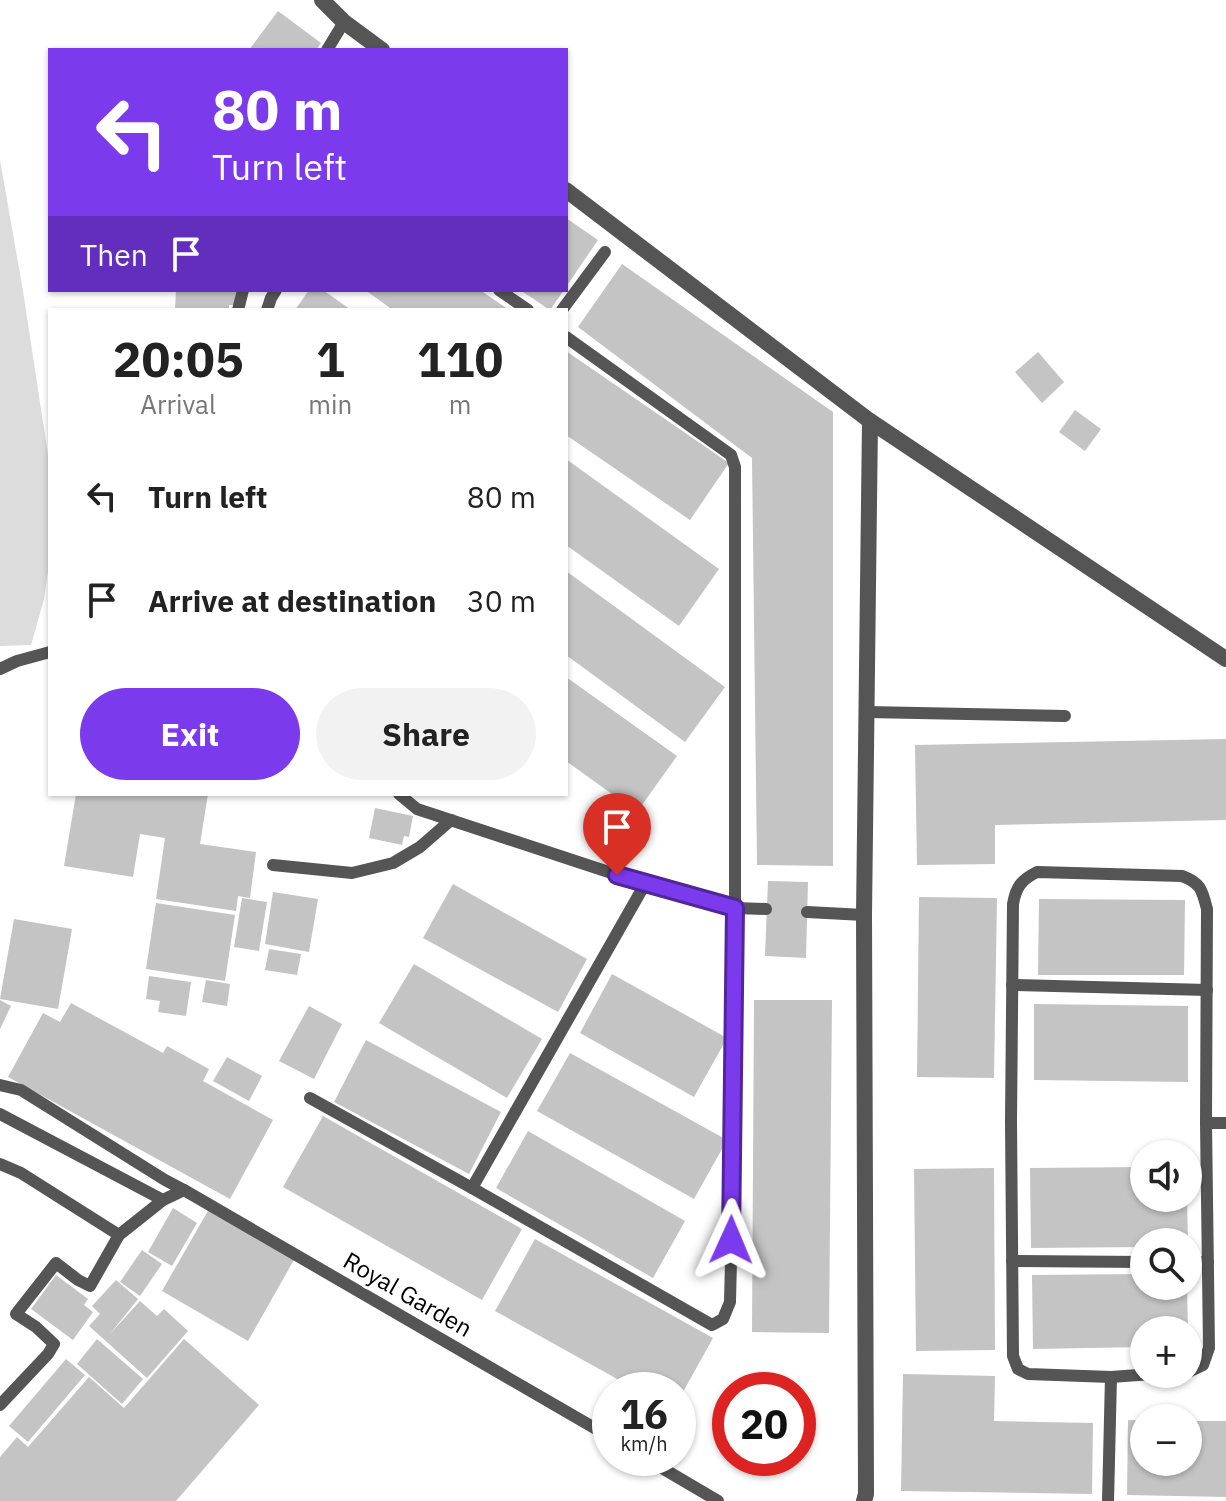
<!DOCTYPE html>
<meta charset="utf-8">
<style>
body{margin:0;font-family:"IBM Plex Sans",sans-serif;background:#f2f2f2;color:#222;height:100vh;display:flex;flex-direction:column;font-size:30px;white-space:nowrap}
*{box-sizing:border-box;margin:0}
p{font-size:26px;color:#767676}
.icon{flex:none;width:44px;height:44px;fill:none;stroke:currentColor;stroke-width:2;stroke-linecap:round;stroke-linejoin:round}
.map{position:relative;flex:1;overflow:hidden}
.panel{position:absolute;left:48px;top:308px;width:520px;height:488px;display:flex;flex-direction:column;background:#fff;border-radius:0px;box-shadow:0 2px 6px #0004}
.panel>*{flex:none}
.hud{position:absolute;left:48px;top:48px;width:520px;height:244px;border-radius:0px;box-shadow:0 2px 6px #0004;background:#7c3aed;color:#fff;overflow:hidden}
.buttons{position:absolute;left:1130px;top:1140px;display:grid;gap:16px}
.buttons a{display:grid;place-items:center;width:72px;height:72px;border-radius:50%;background:#fff;box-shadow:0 2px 6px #0004;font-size:40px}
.speed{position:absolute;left:592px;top:1372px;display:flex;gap:16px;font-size:40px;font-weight:700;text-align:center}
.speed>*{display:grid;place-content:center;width:104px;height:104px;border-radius:50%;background:#fff;box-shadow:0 2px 6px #0004;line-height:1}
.speed small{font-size:20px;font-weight:400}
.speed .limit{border:12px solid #d22;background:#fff;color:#111}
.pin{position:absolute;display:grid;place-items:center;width:68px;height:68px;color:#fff;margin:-82px -34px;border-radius:50% 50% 50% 0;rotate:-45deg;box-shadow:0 0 8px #0007}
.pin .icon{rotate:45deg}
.me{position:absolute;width:88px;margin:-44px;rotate:1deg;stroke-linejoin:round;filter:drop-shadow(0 0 6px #0008)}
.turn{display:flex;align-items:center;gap:28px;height:168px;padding:0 32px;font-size:36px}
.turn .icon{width:104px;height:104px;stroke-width:2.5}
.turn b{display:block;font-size:56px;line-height:68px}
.then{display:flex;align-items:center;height:76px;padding:0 32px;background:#0003;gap:16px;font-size:30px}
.eta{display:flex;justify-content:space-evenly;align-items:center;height:136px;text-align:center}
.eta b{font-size:48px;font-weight:700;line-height:56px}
.button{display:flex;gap:16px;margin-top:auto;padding:16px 32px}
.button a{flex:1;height:92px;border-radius:48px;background:#7c3aed;color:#fff;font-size:32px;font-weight:700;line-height:92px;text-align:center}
.button a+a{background:#f2f2f2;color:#222}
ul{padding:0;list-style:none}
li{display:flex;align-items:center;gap:24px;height:104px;padding:0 32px}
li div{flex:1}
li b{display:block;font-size:30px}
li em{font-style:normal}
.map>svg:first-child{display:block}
.green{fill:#dcdcdc}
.building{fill:#c4c4c4}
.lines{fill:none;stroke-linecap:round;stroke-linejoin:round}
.lane{stroke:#555;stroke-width:12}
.street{stroke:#555;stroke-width:16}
.route-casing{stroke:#51269a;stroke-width:20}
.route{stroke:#7c3aed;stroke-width:14}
.labels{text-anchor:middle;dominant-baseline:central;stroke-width:6;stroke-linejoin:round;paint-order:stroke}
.street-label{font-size:24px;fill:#000;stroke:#fff}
</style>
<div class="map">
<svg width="1226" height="1501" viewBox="0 0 1226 1501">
<rect width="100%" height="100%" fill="#fff"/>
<polygon class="green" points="0,160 23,291 50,468 50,558 44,599 31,645 0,646"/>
<g class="building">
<polygon points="278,11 321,43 316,50 249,50"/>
<polygon points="566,218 598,240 566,287"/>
<polygon points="622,264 833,412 833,866 757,865 752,458 578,327"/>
<polygon points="176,290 236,290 235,305 229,305 229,310 175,310"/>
<polygon points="309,290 323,290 351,310 295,310"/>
<polygon points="365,290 480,290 509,310 393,310"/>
<polygon points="520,290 564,290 550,310"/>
<polygon points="566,351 729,463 690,520 566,435"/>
<polygon points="1038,352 1064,382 1042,403 1015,372"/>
<polygon points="1075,410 1101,429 1085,451 1059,432"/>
<polygon points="566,459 719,569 679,626 566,545"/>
<polygon points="566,571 725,687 685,742 566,655"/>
<polygon points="566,677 677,756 637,812 566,761"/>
<polygon points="1226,739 1226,820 995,825 995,864 917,865 915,745"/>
<polygon points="76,794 208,794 200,844 256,852 250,898 238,896 236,911 156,899 165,838 140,834 133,877 64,866"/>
<polygon points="375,808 413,816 409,837 404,836 402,845 369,838"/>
<polygon points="768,881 808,882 806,958 765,956"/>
<polygon points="453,884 587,959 558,1012 423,938"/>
<polygon points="273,892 318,899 309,952 265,944"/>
<polygon points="919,897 997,898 994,1078 917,1077"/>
<polygon points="242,898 267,902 259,951 234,947"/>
<polygon points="1039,899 1185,900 1184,975 1038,975"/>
<polygon points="156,903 235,915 225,981 146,969"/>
<polygon points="14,919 72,929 58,1009 0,999"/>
<polygon points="269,949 301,954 297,975 265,970"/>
<polygon points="414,964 542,1039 507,1098 379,1023"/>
<polygon points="612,974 727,1038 694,1097 580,1033"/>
<polygon points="149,976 191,982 186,1016 158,1012 160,1001 146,999"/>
<polygon points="206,980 230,984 227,1006 202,1002"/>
<polygon points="0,1000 11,1006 0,1029"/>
<polygon points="754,1000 832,1000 829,1333 752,1332"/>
<polygon points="71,1003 163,1053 167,1046 209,1069 203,1081 273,1120 230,1199 8,1077 43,1013 60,1022"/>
<polygon points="1034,1004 1188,1006 1188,1082 1034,1080"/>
<polygon points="309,1006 342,1024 314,1079 279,1061"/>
<polygon points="366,1040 501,1112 469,1174 334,1102"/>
<polygon points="570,1053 727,1140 694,1199 537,1111"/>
<polygon points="227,1057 262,1076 249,1101 213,1081"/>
<polygon points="323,1116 522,1229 482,1300 283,1187"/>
<polygon points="528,1131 685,1221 653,1278 496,1188"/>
<polygon points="1144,1167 1144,1198 1187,1198 1188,1242 1144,1242 1144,1247 1031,1248 1030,1168"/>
<polygon points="994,1168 995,1350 916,1351 914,1169"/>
<polygon points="173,1208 197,1223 172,1266 148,1252"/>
<polygon points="209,1209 295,1258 248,1341 162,1291"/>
<polygon points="535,1239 713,1338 678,1401 678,1390 637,1390 495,1311"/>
<polygon points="142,1250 162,1264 140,1296 120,1282"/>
<polygon points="1144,1274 1144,1286 1187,1286 1188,1330 1144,1330 1144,1347 1033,1349 1032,1275"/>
<polygon points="56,1275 88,1299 84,1305 93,1312 73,1340 31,1309"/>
<polygon points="116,1280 138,1299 110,1334 140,1301 157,1316 164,1309 188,1331 147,1378 89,1326 100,1314 92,1306"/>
<polygon points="97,1339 143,1379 122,1404 77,1364"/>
<polygon points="184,1339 259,1405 176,1501 0,1501 0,1457 17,1437 28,1447 89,1377 124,1408"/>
<polygon points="66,1359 85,1375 28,1442 9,1426"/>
<polygon points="903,1374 995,1376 994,1421 1093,1423 1092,1494 901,1491"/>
<polygon points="1128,1420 1144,1420 1144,1462 1188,1462 1188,1421 1226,1421 1226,1497 1127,1495"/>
</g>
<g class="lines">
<g class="lane">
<polyline points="327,50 344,22"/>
<polyline points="499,290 528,310"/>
<polyline points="238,310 243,290"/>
<polyline points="267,310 271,298 276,290"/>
<polyline points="562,310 605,252"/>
<polyline points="0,669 17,661 50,652"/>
<polyline points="867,712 1065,716"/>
<polyline points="399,794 417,809 645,884 735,908 766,909"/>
<polyline points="273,865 352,873 393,863 420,847 451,820"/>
<polyline points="807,912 864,915"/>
<polyline points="1012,985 1207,990"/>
<polyline points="0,1085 21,1090 165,1180 184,1190 163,1200 119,1235 90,1286 78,1280 56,1263 16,1314 36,1327 54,1344 48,1354 0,1405"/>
<polyline points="310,1098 472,1188 712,1325 723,1319 730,1302 733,1179 735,908 735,467 731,455 566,337"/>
<polyline points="0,1114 163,1200"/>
<polyline points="1206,1123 1226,1123"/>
<polyline points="0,1164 21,1173 119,1235"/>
<polyline points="472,1188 645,884"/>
<polyline points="184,1190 610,1437"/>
<polyline points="1012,1261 1144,1262"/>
<polyline points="1188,1262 1208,1262"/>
<path d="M1152,1374L1111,1377L1028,1374L1018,1369L1013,1356L1011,1122L1013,904C1016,887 1021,880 1037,872L1182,876C1201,883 1202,890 1207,909L1206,1123L1209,1348L1203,1365L1188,1372"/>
<polyline points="645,1458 718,1501"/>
<polyline points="1108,1501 1111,1377"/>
</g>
<g class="street">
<polyline points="322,0 344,22 382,50"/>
<polyline points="566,190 870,421 1226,659"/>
<polyline points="864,1501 866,1494 864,915 870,421"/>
</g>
</g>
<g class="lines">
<defs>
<polyline id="route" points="617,875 735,908 731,1240"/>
</defs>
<use href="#route" class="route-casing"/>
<use href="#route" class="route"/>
</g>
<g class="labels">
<g class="street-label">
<text transform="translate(408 1294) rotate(30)">Royal Garden</text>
</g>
</g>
</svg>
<div class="buttons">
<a><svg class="icon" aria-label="sound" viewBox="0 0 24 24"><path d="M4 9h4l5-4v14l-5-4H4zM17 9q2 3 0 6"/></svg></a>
<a><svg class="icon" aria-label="search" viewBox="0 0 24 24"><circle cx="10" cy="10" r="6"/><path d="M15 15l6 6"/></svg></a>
<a>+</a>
<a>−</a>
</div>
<div class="speed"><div>16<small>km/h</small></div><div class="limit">20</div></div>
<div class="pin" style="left:617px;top:875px;background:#d93025"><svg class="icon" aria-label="arrive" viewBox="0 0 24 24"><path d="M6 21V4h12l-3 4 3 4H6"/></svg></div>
<svg class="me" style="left:731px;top:1240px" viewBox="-20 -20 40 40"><path d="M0-17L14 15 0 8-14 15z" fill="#7c3aed" stroke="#fff" stroke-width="4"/></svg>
<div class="hud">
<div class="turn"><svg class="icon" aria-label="left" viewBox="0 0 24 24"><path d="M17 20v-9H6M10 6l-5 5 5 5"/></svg><div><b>80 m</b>Turn left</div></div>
<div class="then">Then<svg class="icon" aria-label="arrive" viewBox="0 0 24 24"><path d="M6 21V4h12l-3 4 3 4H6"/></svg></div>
</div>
<section class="panel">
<div class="eta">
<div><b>20:05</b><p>Arrival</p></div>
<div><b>1</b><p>min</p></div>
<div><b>110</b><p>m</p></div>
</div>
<ul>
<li><svg class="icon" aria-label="left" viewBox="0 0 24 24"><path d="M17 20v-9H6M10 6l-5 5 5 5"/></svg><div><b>Turn left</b></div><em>80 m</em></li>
<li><svg class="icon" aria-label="arrive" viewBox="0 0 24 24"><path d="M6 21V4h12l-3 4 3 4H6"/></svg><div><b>Arrive at destination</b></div><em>30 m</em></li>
</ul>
<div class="button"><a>Exit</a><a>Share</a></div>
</section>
</div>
